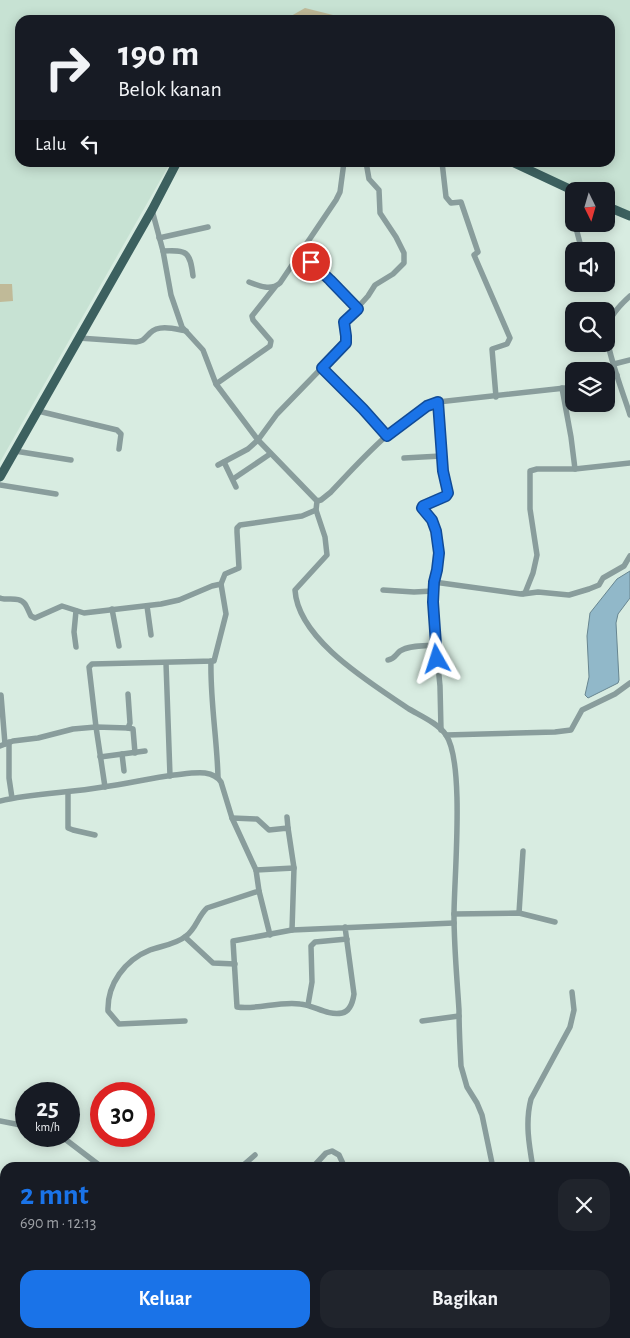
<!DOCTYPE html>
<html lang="id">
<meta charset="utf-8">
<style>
body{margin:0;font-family:"Alegreya Sans",sans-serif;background:#20242c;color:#f1f3f6;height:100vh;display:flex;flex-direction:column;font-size:19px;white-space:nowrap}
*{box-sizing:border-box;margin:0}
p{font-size:16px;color:#9ea1a6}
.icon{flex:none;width:28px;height:28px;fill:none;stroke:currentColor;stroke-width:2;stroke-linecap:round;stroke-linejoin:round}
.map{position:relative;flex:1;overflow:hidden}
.side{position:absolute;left:0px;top:1162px;width:630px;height:176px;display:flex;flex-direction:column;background:#171b24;border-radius:15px 15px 0 0;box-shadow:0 2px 12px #0003}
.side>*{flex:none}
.guide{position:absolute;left:15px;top:15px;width:600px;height:152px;border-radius:15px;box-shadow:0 2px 12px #0003;background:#171b24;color:#f1f3f6;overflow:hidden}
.needle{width:32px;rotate:175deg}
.fabs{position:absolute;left:565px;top:182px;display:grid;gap:10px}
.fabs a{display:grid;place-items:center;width:50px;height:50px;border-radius:10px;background:#171b24;box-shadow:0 2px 12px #0003;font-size:25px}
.speed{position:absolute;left:15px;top:1082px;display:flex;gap:10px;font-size:25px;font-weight:700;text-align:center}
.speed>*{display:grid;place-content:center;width:65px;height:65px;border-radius:50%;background:#171b24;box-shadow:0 2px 12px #0003;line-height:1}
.speed small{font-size:12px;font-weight:400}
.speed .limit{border:8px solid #d22;background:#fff;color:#111}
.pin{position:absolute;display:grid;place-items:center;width:42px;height:42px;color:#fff;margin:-21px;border:2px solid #fff;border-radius:50%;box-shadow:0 1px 5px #0007}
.me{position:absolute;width:55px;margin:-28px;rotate:354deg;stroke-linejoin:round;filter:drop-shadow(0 0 4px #0008)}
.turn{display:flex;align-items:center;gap:18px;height:105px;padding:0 20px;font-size:22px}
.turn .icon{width:65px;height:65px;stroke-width:2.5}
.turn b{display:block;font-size:35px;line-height:42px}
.then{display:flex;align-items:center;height:48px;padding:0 20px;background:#0003;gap:10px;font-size:19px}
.round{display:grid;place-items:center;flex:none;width:52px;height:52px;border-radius:15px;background:#20242c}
.head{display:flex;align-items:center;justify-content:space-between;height:85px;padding:0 20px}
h1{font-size:30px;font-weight:700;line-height:38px;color:#1a73e8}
.cta{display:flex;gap:10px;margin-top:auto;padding:10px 20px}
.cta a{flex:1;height:58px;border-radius:15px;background:#1a73e8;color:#fff;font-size:20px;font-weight:700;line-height:58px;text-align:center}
.cta a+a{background:#20242c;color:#f1f3f6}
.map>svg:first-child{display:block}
.built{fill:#c7e2d3}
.green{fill:#c0ba98}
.water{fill:#91b8c9;stroke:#688690}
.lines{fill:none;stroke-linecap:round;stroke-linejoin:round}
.minor{stroke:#899d9c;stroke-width:5.5}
.primary{stroke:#3c605f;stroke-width:9}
.route-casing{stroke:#114b97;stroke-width:12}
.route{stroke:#1a73e8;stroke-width:9}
</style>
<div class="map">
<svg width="630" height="1338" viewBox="0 0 630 1338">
<rect width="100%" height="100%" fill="#d8ece1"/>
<polygon class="built" points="0,0 630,0 630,214 606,203 606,191 581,191 518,163 610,162 610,20 20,20 20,162 170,163 0,462"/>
<g class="green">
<polygon points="305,8 353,20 284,20"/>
<polygon points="0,284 12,284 13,301 0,302"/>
</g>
<polygon class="water" points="630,571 630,598 618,614 616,623 619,680 618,683 588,698 585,695 589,677 587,636 590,613 617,579"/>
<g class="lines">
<g class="minor">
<polyline points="442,162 446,197 451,203 461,202 478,252 474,255 510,338 507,344 492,349 496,397"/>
<polyline points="570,190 574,202"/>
<path d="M152,210L163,251L171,295L182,327L203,350L216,384L258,440L317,501L316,510L325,537L327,555L295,590C298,640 371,683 409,709C421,716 439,724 446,735C465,763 454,878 454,915C454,947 457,978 459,1010C459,1029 460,1048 461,1066L467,1087L477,1103L482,1115L493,1168"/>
<polyline points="574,211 574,219"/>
<polyline points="575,224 582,251"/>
<polyline points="159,238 208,227"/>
<path d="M163,251C187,250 190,251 193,276"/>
<polyline points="300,253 330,280 358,309"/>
<path d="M249,282C259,286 271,291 280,283L336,200L340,192L344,162"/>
<path d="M630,296C621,304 610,315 607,328C603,342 625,398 630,415"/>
<path d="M79,338L136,342C144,341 144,339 150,333C159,324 175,329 186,331"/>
<polyline points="614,364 630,360"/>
<polyline points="322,368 363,409 387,436"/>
<polyline points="606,380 617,375"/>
<polyline points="216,384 270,346 271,341 253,320 252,316 275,287"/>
<polyline points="38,411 117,430 121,434 119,449"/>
<polyline points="15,451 71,460"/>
<polyline points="404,458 441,456"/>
<polyline points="224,462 236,487"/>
<polyline points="218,465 248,449 258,440 277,414 346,343 347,336 343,324 368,296 375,285 393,274 404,263 404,253 396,237 380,213 379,190 369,179 366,162"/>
<polyline points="575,469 630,463"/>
<polyline points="233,479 270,454"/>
<polyline points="0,485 56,494"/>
<path d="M317,501L321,500L331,492C354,467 406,410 438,402L574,387"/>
<polyline points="434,582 521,594 525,593 533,573 537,555 530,509 530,471 537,469 575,469 571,437 562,388"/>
<polyline points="383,590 414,592 433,591"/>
<polyline points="523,594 538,592 569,595 589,589 599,585 603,578 624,566 630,556"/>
<path d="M0,598C8,601 19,596 25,604C27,607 29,612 31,616L35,618L62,606L84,613L161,604L179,600L212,586L221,584L225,574L239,568L237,532V528L240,525L302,516L316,510"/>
<polyline points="147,606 151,635"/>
<polyline points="112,609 119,646"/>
<polyline points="76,611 74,632 76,647"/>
<polyline points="436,645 440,686 441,730"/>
<path d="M388,660C395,659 395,655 400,651C409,645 425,646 436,645L433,591L439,553L432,520L422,508L423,506L446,496L448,493L443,471L438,402"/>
<path d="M211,661C210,700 217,738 218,777"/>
<polyline points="166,663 170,776"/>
<polyline points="1,695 5,744"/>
<polyline points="128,728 133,729 135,753"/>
<polyline points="446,735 555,732 571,730 582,710 615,694 630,683"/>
<polyline points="9,742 9,778 12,798"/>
<polyline points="0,746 13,741 38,738 73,729 96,727 89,667 92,664 214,661 226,614 221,584"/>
<polyline points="122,754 124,771"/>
<polyline points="100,757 145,751"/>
<polyline points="105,787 96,727 128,728 130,723 128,694"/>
<polyline points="68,792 68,828 73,830 95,835"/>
<path d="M0,801C34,793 69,793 103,787C127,784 150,778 174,775C184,774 195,772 205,773C212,774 217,776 221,782L232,818L256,870L259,891L270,935"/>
<polyline points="287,817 288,828"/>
<polyline points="232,818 257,819 269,830 288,828 294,868 292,930"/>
<polyline points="256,870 294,868"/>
<polyline points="519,913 523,851"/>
<polyline points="454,914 519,913 555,922"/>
<path d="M345,927L354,994C353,1001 351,1011 342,1013C327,1016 314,1005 300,1004C279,1001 257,1010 237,1007L233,941L292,930L454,923"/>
<polyline points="185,937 213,963 235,964"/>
<polyline points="308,1005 312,982 311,946 315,942 347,939"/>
<path d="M185,1021L119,1024L108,1011C107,984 125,960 150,950C161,946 177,944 186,936C196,929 198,916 207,908L259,891"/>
<polyline points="422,1021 459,1016"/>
<polyline points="0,1121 26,1126"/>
<polyline points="61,1136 103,1168"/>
<polyline points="240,1168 255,1155"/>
<polyline points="312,1168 326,1153 332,1151 339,1155 345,1168"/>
<path d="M533,1168C529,1145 525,1122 531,1099L570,1027L574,1010L572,992"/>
<polyline points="430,1334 431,1338"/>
<path d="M106,1336C121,1332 142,1338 154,1334"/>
<polyline points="493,1338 494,1334"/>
</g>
<g class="primary">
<polyline points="512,162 574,191"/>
<polyline points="606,206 630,216"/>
<polyline points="0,477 152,210 177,162"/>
</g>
</g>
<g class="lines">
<defs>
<polyline id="route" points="311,262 330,280 358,309 344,322 346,336 346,343 322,368 363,409 387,436 427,406 438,402 443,471 448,493 446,496 423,506 422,508 432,520 436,531 439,553 437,570 434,582 433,602 437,659"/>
</defs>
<use href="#route" class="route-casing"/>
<use href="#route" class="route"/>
</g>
</svg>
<div class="fabs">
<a><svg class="needle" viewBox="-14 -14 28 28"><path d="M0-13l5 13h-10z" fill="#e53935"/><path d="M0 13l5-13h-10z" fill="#9ea1a6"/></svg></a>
<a><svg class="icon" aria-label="sound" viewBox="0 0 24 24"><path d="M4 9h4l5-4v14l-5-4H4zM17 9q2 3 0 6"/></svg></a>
<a><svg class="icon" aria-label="search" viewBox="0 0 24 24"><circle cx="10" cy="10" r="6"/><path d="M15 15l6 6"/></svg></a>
<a><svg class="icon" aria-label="layers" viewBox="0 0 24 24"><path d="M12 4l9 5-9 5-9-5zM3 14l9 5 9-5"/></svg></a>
</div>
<div class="speed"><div>25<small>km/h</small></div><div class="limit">30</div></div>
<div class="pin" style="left:311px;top:262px;background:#d93025"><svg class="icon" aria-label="arrive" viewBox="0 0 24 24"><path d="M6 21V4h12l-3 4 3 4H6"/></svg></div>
<svg class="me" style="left:437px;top:659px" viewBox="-20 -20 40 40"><path d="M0-17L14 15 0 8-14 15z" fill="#1a73e8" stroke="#fff" stroke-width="4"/></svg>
<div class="guide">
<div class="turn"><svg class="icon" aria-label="right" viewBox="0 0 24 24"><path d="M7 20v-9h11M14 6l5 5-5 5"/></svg><div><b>190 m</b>Belok kanan</div></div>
<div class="then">Lalu<svg class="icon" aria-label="left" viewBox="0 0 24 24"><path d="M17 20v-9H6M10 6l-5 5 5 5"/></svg></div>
</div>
<section class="side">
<div class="head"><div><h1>2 mnt</h1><p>690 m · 12:13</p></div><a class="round"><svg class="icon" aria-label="close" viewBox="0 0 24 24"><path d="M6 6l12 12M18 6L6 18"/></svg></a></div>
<div class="cta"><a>Keluar</a><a>Bagikan</a></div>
</section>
</div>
